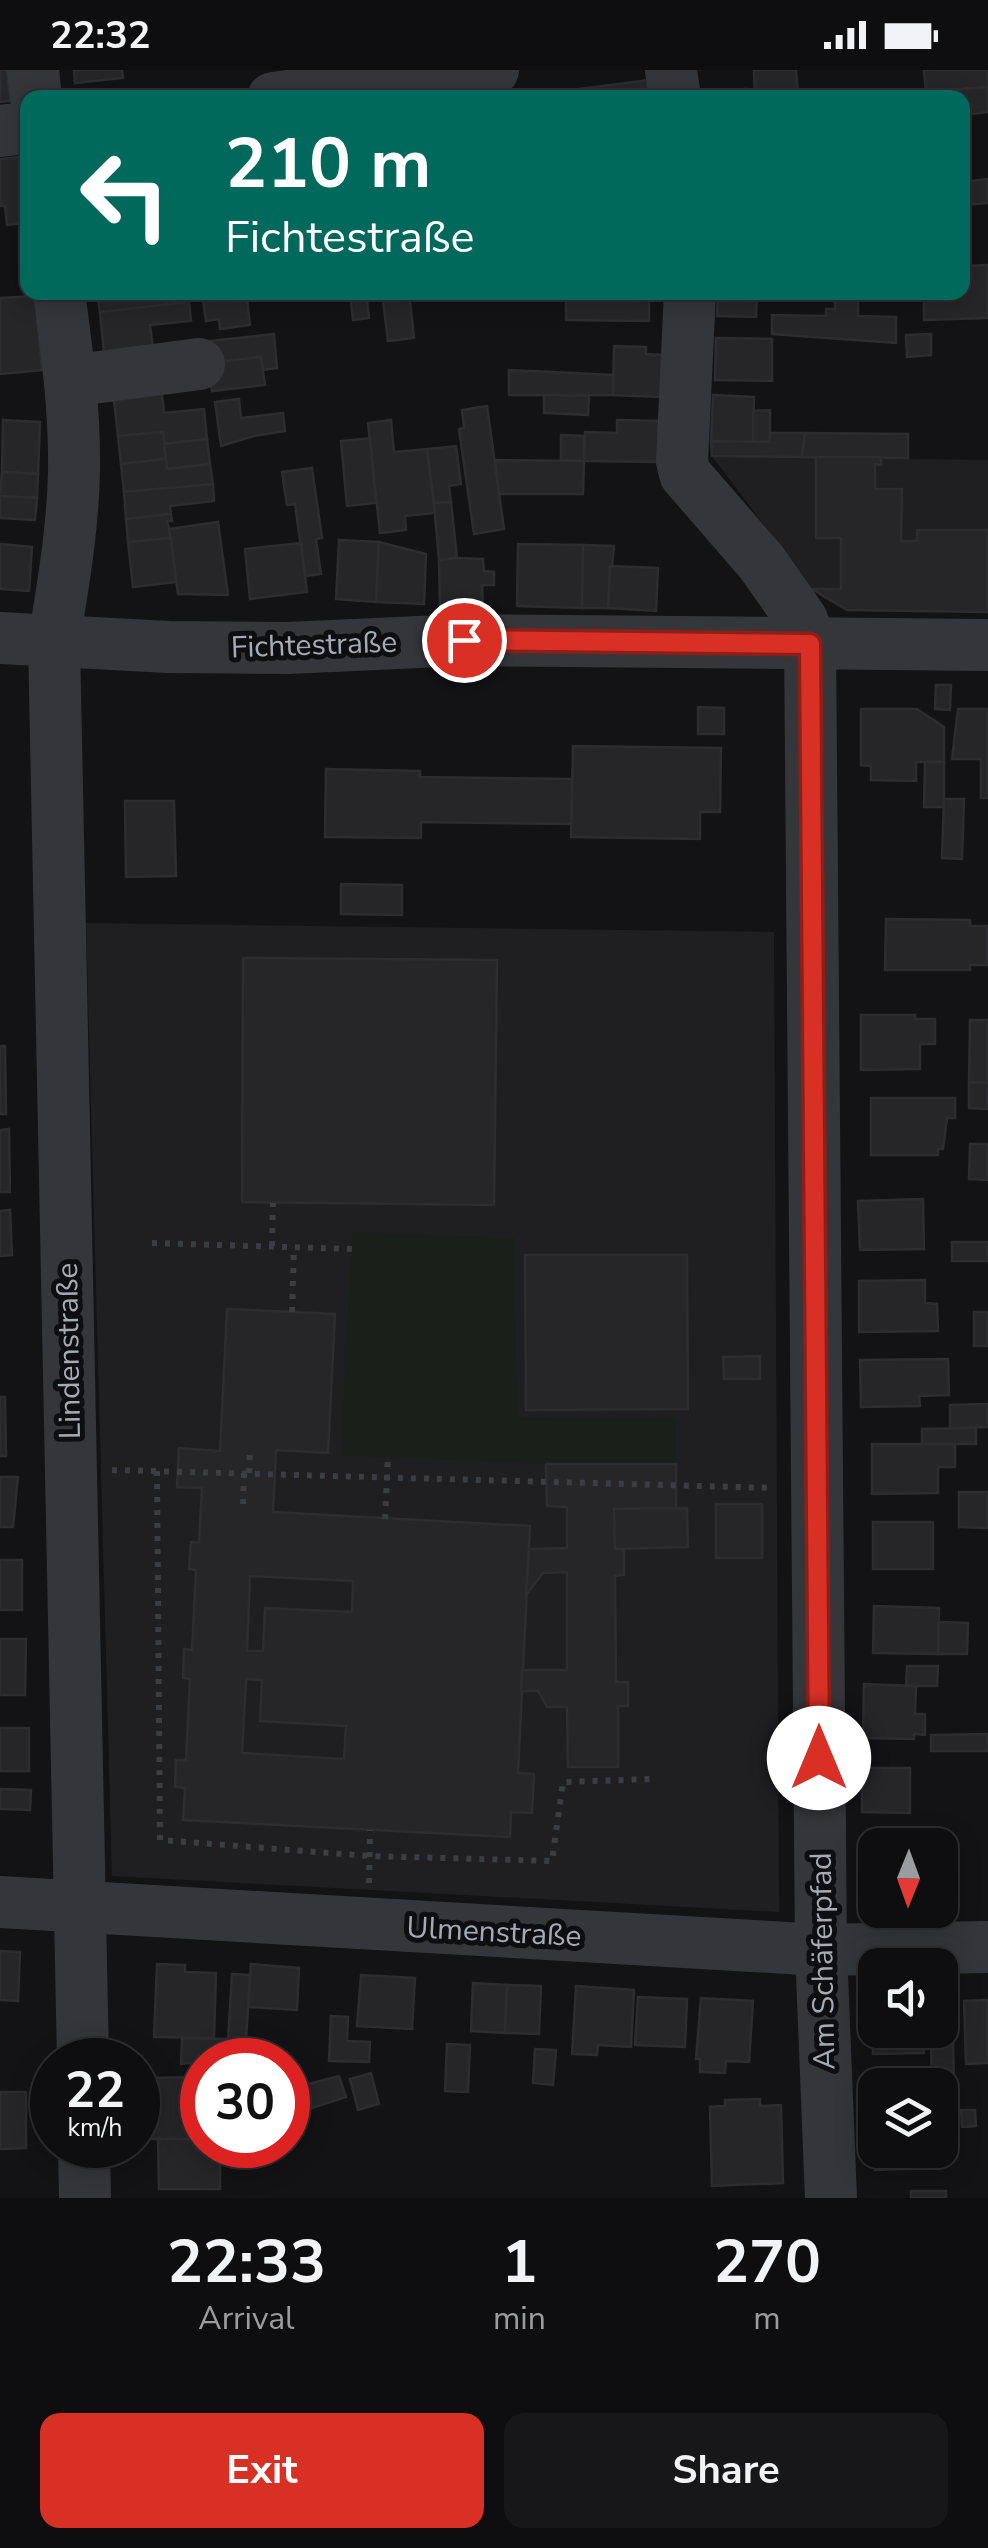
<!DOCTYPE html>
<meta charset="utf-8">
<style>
body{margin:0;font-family:"Nunito Sans",sans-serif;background:#171719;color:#f1f3f6;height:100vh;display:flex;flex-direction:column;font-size:38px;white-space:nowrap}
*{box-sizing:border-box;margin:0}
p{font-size:32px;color:#9b9c9f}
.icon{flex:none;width:55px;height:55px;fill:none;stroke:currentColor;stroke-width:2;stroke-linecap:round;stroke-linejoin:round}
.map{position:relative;height:2128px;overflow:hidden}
.panel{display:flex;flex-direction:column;background:#0e0e10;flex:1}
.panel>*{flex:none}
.hud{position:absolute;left:20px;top:20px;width:950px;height:210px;border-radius:20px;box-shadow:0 5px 25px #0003,0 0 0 2px #2e2e30;background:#00695c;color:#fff;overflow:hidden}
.needle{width:65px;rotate:181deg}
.fabs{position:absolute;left:858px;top:1758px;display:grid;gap:20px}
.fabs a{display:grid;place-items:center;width:100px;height:100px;border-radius:20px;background:#0e0e10;box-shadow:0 5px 25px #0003,0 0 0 2px #2e2e30;font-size:50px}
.speed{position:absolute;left:30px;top:1968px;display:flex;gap:20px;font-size:50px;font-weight:700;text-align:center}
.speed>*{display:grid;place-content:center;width:130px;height:130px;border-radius:50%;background:#0e0e10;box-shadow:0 5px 25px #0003,0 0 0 2px #2e2e30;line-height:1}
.speed small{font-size:25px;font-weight:400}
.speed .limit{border:15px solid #d22;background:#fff;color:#111}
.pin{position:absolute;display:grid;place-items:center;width:85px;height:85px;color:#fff;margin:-42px;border:5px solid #fff;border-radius:50%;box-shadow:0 2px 10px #0007}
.me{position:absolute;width:110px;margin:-55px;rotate:0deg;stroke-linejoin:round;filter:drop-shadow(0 0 8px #0008)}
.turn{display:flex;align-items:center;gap:35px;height:210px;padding:0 40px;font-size:45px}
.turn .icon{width:130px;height:130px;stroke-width:2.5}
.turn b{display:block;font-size:70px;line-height:85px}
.eta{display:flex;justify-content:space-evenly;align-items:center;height:170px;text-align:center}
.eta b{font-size:60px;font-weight:700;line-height:70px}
.cta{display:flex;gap:20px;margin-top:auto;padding:20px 40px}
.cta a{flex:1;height:115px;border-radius:20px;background:#d93025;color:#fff;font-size:40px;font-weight:700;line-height:115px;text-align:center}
.cta a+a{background:#171719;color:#f1f3f6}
.status{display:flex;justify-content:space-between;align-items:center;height:70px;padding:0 50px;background:#0e0e10;direction:ltr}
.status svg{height:28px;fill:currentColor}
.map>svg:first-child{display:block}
.built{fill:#1f1f22}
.green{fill:#1a1f1a}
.building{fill:#262629;stroke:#2d2d31;stroke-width:2.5;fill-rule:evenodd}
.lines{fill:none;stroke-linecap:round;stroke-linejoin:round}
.path{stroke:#3a3d41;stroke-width:6;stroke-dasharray:5 8;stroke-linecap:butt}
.minor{stroke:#34363a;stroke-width:52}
.route-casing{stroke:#8d1f18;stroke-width:25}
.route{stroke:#d93025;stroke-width:18}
.labels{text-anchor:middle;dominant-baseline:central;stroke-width:10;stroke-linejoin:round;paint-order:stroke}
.street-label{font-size:30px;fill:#a5abb5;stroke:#0e0e10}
</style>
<div class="status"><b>22:32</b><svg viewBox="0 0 49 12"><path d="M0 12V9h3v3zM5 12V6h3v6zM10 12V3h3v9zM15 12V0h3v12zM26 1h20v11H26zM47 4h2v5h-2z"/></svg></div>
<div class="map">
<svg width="988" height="2128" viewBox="0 0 988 2128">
<rect width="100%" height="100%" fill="#131315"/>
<g class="built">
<polygon points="712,386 988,390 988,542 855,540 830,532 812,519"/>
<polygon points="86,853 774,862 779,1842 112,1806"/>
</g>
<polygon class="green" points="352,1162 514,1168 517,1347 676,1348 676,1394 546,1394 341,1385"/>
<g class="building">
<polygon points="0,0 7,0 10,31 0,32"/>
<polygon points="74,0 122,0 123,8 75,13"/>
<polygon points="754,0 796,0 798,24 755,27"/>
<polygon points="924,0 988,0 988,17 926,22"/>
<polygon points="650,10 652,28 579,28 578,19"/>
<polygon points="988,17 988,42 962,45 962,28 948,28 947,20"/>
<polygon points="746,19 747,28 705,28 704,24"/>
<polygon points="19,87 26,153 7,155 5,136 0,136 0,89"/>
<polygon points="988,109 988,133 962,135 962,112"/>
<polygon points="988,195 988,248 924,250 924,222 962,222 962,196"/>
<polygon points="97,222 188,222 189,232 100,242"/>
<polygon points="202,222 236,222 238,231 247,229 250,255 220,259 219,249 206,251"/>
<polygon points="350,222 366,222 369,248 353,250"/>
<polygon points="382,222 409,222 414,268 388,271"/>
<polygon points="566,222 649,222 649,251 566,250"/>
<polygon points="718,222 757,222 756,247 717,246"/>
<polygon points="35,226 42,300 0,304 0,228"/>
<polygon points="835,226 858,227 858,246 896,247 896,273 772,264 772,245 826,246 826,239 835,239"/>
<polygon points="189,232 191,251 150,255 153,278 104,283 100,242"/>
<polygon points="274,264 277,298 263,300 261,287 211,293 209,271"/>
<polygon points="931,264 931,285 907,287 906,265"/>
<polygon points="716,268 772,269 772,311 715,310"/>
<polygon points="614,276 646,277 646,284 662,285 661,327 613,325"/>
<polygon points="261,287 265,315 212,321 209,293"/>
<polygon points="509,300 613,305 613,325 509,325"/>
<polygon points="161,317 164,343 204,339 207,369 164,374 163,362 118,366 113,322"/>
<polygon points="544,325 589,326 588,345 544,343"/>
<polygon points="713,325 754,327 753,372 711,371"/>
<polygon points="239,329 241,348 283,343 285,361 254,366 221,376 215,332"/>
<polygon points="487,336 504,459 474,464 459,359 464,358 462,340"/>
<polygon points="770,340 770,372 753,372 753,341"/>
<polygon points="3,350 40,352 38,404 2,402"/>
<polygon points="391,350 394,382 427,379 435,443 405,446 406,460 380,463 368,353"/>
<polygon points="617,350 661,351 659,392 584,391 585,362 617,363"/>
<polygon points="163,362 166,389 121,394 118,366"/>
<polygon points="770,363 805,363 802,387 712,386 711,371 770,372"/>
<polygon points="805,363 908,364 908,388 802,387"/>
<polygon points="561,365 584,366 584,391 561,390"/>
<polygon points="370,368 376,433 347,436 341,371"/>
<polygon points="207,369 210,394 167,399 164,374"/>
<polygon points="456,376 461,414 449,416 451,432 434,433 427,379"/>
<polygon points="816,387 881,387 881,395 875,394 875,419 902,419 901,471 917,471 917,460 988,460 988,542 847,540 812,519 841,519 841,468 816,468"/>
<polygon points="166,389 167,399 210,394 213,414 124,422 121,394"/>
<polygon points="495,390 584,391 583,424 499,424"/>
<polygon points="312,398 322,468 316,469 321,504 305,506 295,434 287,435 282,402"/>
<polygon points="2,402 38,404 37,428 0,426"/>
<polygon points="213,414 214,431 170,436 171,444 126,449 124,422"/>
<polygon points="0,426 37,428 35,450 0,448"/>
<polygon points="451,432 457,488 439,490 434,433"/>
<polygon points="171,444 172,451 167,451 171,468 128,472 126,449"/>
<polygon points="218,452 228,525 178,524 169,459"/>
<polygon points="171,468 176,512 133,517 128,472"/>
<polygon points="339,470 379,472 376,532 336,529"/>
<polygon points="379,472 426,484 424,534 376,532"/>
<polygon points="301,473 307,522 250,529 245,479"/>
<polygon points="0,474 32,477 29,521 0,519"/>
<polygon points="518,474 583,475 582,538 517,536"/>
<polygon points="583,475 614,476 608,538 582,538"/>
<polygon points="457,488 483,489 484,501 494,502 494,515 482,515 483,537 440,537 439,490"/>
<polygon points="610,496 658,498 656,541 608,538"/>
<polygon points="936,615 951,615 950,640 935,639"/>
<polygon points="698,637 724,638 724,664 698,664"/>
<polygon points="861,639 917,639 944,657 944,692 916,692 916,711 871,710 871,696 861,695"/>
<polygon points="958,639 988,639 988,728 981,728 981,689 952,689"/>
<polygon points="573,676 721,678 720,742 700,742 700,769 571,767"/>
<polygon points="925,692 944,692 944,737 924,737"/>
<polygon points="326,699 420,701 420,707 572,709 571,754 421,752 421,768 325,767"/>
<polygon points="944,729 964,729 962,789 942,788"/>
<polygon points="125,731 174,731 176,806 126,807"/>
<polygon points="341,814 402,815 402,845 341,844"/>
<polygon points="886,849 970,850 970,856 987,856 987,895 970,895 970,900 885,900"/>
<polygon points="243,888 497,890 494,1135 242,1132"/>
<polygon points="861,945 915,945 915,949 935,949 935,974 920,974 920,999 861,1000"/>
<polygon points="970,950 988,950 988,1013 969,1012"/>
<polygon points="0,976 5,976 6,1044 0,1044"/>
<polygon points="969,1012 988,1013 987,1039 969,1038"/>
<polygon points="871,1028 955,1028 955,1048 947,1048 943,1079 938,1079 938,1085 871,1085"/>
<polygon points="9,1059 10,1122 0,1122 0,1060"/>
<polygon points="970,1074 988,1074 988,1110 969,1109"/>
<polygon points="923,1129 924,1179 860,1180 858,1131"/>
<polygon points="10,1140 12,1185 0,1186 0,1141"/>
<rect x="952" y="1172" width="36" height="19"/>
<polygon points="525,1185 687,1185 688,1339 526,1340"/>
<polygon points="925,1210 925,1233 937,1234 938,1261 859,1262 859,1211"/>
<path d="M227,1239L335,1244L328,1383L276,1380L273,1442L530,1456L518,1703L534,1704L532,1743L511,1742L510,1767L183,1750L185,1718L175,1717L176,1690H186L190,1609L183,1608L184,1579L192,1580L196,1500L189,1499L191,1472H199L202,1418L177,1417L179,1378L220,1381ZM250,1506L353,1511L352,1542L265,1538L263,1581H247ZM246,1609L262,1610L260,1651L346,1656L344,1689L242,1683Z"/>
<rect x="974" y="1242" width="14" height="34"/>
<polygon points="760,1286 760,1309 724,1309 723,1287"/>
<polygon points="948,1289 949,1325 919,1326 920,1336 861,1337 860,1290"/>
<polygon points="0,1327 5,1327 6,1386 0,1386"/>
<polygon points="988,1334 988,1357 950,1358 950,1335"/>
<polygon points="976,1358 976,1374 922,1374 922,1359"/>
<polygon points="872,1374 955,1374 955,1397 938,1397 938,1423 872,1424"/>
<polygon points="546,1394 676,1394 676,1438 614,1439 615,1479 624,1479 624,1505 615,1506 616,1612 628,1612 628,1636 618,1636 618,1697 568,1697 567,1637 547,1637 538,1621 521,1621 522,1600 567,1600 567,1502 543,1503 526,1525 529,1479 567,1478 567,1437 547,1436"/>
<polygon points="0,1407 18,1407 13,1457 0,1457"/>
<polygon points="959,1422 988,1422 988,1458 959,1457"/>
<rect x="716" y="1434" width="46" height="54"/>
<polygon points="687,1438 688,1477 615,1479 614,1439"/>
<rect x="873" y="1452" width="60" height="47"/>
<rect x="0" y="1490" width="22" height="50"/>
<polygon points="874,1536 939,1538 938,1584 873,1583"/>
<polygon points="939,1552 968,1553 967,1584 938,1584"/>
<polygon points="0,1569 26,1569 25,1625 0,1625"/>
<polygon points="907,1596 938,1596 937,1616 906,1616"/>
<polygon points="864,1614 916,1616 915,1644 925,1644 925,1665 914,1664 914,1669 863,1668"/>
<rect x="0" y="1658" width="29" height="43"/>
<polygon points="988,1664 988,1681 931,1681 931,1665"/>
<polygon points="862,1698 910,1698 910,1743 862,1742"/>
<polygon points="0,1719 31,1720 30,1740 0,1739"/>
<polygon points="940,1784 952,1784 953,1833 940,1833"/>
<polygon points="0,1881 20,1882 18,1931 0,1930"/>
<polygon points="157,1894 185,1895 185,1902 216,1903 214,1968 154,1967"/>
<polygon points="251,1894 299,1898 297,1940 248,1937"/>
<polygon points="232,1904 250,1905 246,1970 228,1969"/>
<polygon points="361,1905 415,1908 412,1959 357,1956"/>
<polygon points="473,1913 507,1915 505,1963 471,1961"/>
<polygon points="507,1915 541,1916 539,1964 505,1963"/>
<polygon points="576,1916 634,1920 631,1977 598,1975 597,1985 572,1984"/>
<polygon points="638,1927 687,1929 685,1977 635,1975"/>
<polygon points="701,1928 753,1931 749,1992 726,1991 725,2003 700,2002 700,1989 696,1989"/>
<polygon points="988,1930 988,1993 966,1994 964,1931"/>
<polygon points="872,1935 875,1935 875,1960 929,1960 930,1965 923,1965 924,1983 873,1984"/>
<polygon points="331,1946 348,1947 347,1971 370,1972 369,1992 329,1991"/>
<polygon points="182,1968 228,1969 227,1990 181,1994"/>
<polygon points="953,1972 954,2012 932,2013 931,1973"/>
<polygon points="447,1974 470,1975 468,2022 445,2021"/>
<polygon points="535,1979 556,1980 553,2015 533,2013"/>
<polygon points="371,2003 379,2034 358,2040 350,2009"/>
<polygon points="339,2006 346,2027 312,2038 305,2015"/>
<polygon points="202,2007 202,2069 148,2069 147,2008"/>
<polygon points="0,2022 26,2022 26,2078 0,2079"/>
<polygon points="760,2029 760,2036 781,2035 783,2113 712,2116 710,2037 725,2036 725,2030"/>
<polygon points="961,2040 975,2040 976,2056 962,2057"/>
<polygon points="874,2068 875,2080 930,2080 931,2098 875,2100"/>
<polygon points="158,2069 202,2069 202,2075 220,2075 220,2119 159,2119"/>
<rect x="911" y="2121" width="35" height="7"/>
</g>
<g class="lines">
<g class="path">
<polyline points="152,1173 352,1179"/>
<polyline points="272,1176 273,1133"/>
<polyline points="292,1242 294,1177"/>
<polyline points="112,1400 774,1418"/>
<polyline points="157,1401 160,1770 369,1786 552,1791 563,1712 652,1709"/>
<polyline points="249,1403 250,1381"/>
<polyline points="243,1434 244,1403"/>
<polyline points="385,1449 388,1387"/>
<polyline points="369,1813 370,1760"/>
</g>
<g class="minor">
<polyline points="33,0 36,28"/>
<polyline points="671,0 675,28"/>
<polyline points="273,28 493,0"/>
<polyline points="0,61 28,58"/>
<path d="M59,222C67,282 75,341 74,401C73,458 63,515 54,571L83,1990"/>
<polyline points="690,222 682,391 685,404 762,493 802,550 810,573 821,1880 831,2128"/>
<polyline points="70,311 199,294"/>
<polyline points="0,568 168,577 288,578 463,570 988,575"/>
<polyline points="0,1832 821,1880 988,1877"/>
<polyline points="84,2075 85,2128"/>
</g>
</g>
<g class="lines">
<defs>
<polyline id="route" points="464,570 810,574 819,1688"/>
</defs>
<use href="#route" class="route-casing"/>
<use href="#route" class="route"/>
</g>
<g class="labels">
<g class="street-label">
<text transform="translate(314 575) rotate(-2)">Fichtestraße</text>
<text transform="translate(69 1281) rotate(-91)">Lindenstraße</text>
<text transform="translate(494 1862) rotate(3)">Ulmenstraße</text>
<text transform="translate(823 1891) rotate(-91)">Am Schäferpfad</text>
</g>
</g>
</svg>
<div class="fabs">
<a><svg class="needle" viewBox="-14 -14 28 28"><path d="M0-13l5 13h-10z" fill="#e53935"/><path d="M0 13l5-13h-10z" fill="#9b9c9f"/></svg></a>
<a><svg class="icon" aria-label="sound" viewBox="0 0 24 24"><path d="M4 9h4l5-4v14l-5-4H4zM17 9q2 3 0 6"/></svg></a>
<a><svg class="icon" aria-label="layers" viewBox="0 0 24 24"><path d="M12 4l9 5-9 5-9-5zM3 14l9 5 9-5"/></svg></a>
</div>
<div class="speed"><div>22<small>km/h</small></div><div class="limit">30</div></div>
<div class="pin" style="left:464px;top:570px;background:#d93025"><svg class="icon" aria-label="arrive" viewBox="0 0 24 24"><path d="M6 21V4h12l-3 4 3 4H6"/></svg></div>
<svg class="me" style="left:819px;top:1688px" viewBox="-20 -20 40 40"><circle r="19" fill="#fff"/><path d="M0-13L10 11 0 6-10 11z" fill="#d93025"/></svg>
<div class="hud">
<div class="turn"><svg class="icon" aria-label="left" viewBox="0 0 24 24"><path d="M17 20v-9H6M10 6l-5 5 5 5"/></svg><div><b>210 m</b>Fichtestraße</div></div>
</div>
</div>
<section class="panel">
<div class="eta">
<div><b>22:33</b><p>Arrival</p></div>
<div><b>1</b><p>min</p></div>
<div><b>270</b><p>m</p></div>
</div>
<div class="cta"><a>Exit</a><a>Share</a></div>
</section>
